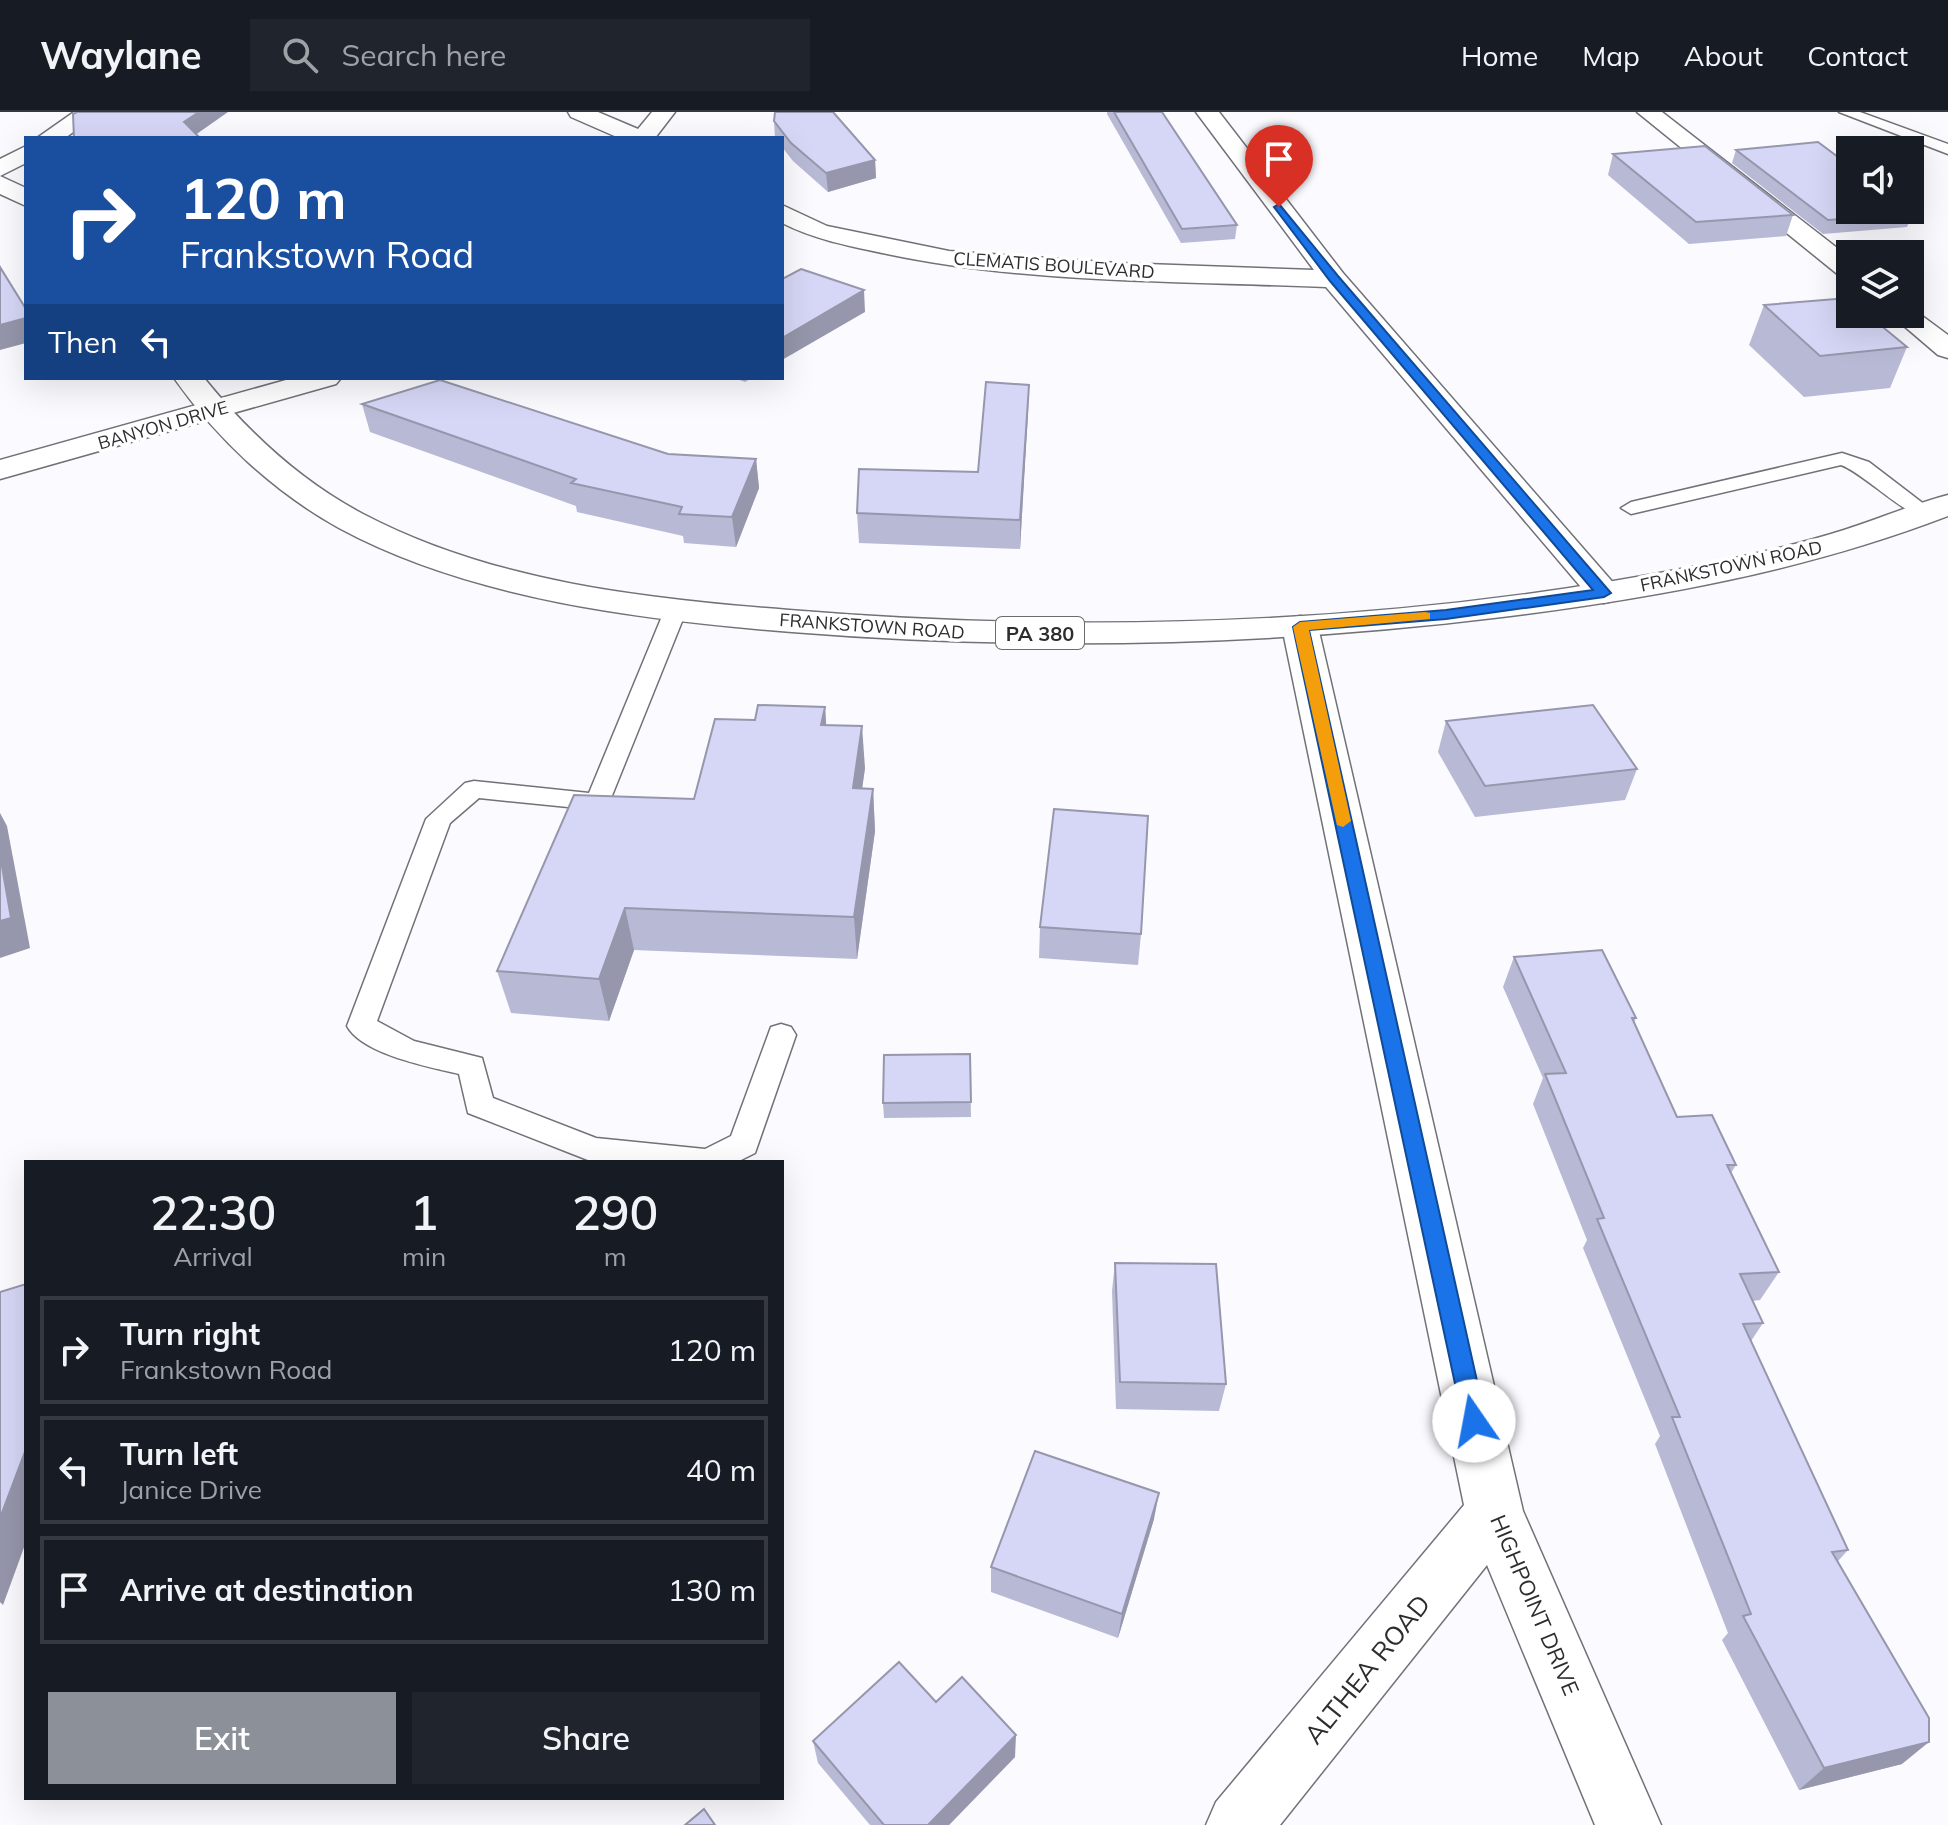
<!DOCTYPE html>
<style>
body{margin:0;font-family:Mulish,sans-serif;background:#20242c;color:#f1f3f6;height:100vh;display:flex;flex-direction:column;font-size:30px;white-space:nowrap}
*{box-sizing:border-box;margin:0}
p{font-size:26px;color:#9ea1a6}
.icon{flex:none;width:44px;height:44px;fill:none;stroke:currentColor;stroke-width:2;stroke-linecap:round;stroke-linejoin:round}
.map{position:relative;flex:1;overflow:hidden}
.drawer{position:absolute;left:24px;top:1048px;width:760px;height:640px;display:flex;flex-direction:column;background:#171b24;border-radius:0px;box-shadow:0 8px 32px #0002}
.drawer>*{flex:none}
.guide{position:absolute;left:24px;top:24px;width:760px;height:244px;border-radius:0px;box-shadow:0 8px 32px #0002;background:#1a4fa0;color:#fff;overflow:hidden}
.tools{position:absolute;left:1836px;top:24px;display:grid;gap:16px}
.tools a{display:grid;place-items:center;width:88px;height:88px;border-radius:0px;background:#171b24;box-shadow:0 8px 32px #0002;font-size:40px}
.pin{position:absolute;display:grid;place-items:center;width:68px;height:68px;color:#fff;margin:-82px -34px;border-radius:50% 50% 50% 0;rotate:-45deg;box-shadow:0 0 8px #0007}
.pin .icon{rotate:45deg}
.me{position:absolute;width:88px;margin:-44px;rotate:348deg;stroke-linejoin:round;filter:drop-shadow(0 0 6px #0008)}
.turn{display:flex;align-items:center;gap:28px;height:168px;padding:0 24px;font-size:36px}
.turn .icon{width:104px;height:104px;stroke-width:2.5}
.turn b{display:block;font-size:56px;line-height:68px}
.then{display:flex;align-items:center;height:76px;padding:0 24px;background:#0003;gap:16px;font-size:30px}
.eta{display:flex;justify-content:space-evenly;align-items:center;height:136px;text-align:center}
.eta b{font-size:48px;font-weight:600;line-height:56px}
.button{display:flex;gap:16px;margin-top:auto;padding:16px 24px}
.button a{flex:1;height:92px;border-radius:0px;background:#8c9099;color:#fff;font-size:32px;font-weight:600;line-height:92px;text-align:center}
.button a+a{background:#20242c;color:#f1f3f6}
ul{padding:0;list-style:none}
li{display:flex;align-items:center;gap:24px;height:108px;margin:0 16px 12px;padding:0 8px;border:4px solid #363941;border-radius:0px}
li div{flex:1}
li b{display:block;font-size:30px}
li em{font-style:normal}
header{display:flex;align-items:center;gap:48px;box-sizing:border-box;height:112px;padding:0 40px;background:#171b24;border-bottom:2px solid #363941}
header strong{font-size:38px}
nav{display:flex;gap:44px;margin-inline-start:auto;font-size:28px}
.search{width:560px;height:72px;background:#20242c;display:flex;align-items:center;gap:20px;box-sizing:border-box;padding:0 28px;border-radius:0px;color:#9ea1a6;font-size:30px}
.map>svg:first-child{display:block}
.lines{fill:none;stroke-linecap:round;stroke-linejoin:round}
.lane-casing{stroke:#717178;stroke-width:3}
.street-casing{stroke:#717178;stroke-width:3}
.secondary-casing{stroke:#717178;stroke-width:3}
.primary-casing{stroke:#717178;stroke-width:3}
.lane{fill:#fff;fill-rule:evenodd}
.street{fill:#fff;fill-rule:evenodd}
.secondary{fill:#fff;fill-rule:evenodd}
.primary{fill:#fff;fill-rule:evenodd}
.wall{fill:#b8b9d4}
.shaded-wall{fill:#9696ac}
.building{fill:#d6d7f6;stroke:#9696ac;stroke-width:2}
.route{fill:#1a73e8;stroke:#114b97;stroke-width:2}
.slow{fill:#f59e0b}
.labels{text-anchor:middle;dominant-baseline:central;stroke-width:7;stroke-linejoin:round;paint-order:stroke}
.far-street-label{font-size:18px;fill:#2d2d30;stroke:#fff}
.shield{fill:#fff;stroke:#6c6c6e;stroke-width:2}
.shield-label{font-size:20px;font-weight:bold;fill:#2d2d30}
.street-label{font-size:22px;fill:#2d2d30;stroke:#fff}
.near-street-label{font-size:26px;fill:#2d2d30;stroke:#fff}
</style>
<header>
<strong>Waylane</strong>
<div class="search"><svg class="icon" aria-label="search" viewBox="0 0 24 24"><circle cx="10" cy="10" r="6"/><path d="M15 15l6 6"/></svg>Search here</div>
<nav><a>Home</a><a>Map</a><a>About</a><a>Contact</a></nav>
</header>
<div class="map">
<svg width="1948" height="1713" viewBox="0 0 1948 1713">
<rect width="100%" height="100%" fill="#fafaff"/>
<g class="lines">
<defs>
<g id="lane">
<polygon points="1839,0 1860,0 1948,32 1948,42"/>
<path d="M1842,341L1869,350L1937,402L1934,406C1912,412 1866,362 1841,353L1631,402L1621,396L1631,390Z"/>
<path d="M676,490L687,497L607,696L598,698L479,686L450,711L377,909L414,929L482,946L493,986L596,1026L705,1037L731,1024L771,915L781,912L791,915L796,923L755,1041L737,1050H593L468,1001L459,962C429,955 362,942 347,914L426,707L465,671L474,669L589,681L665,497Z"/>
</g>
<g id="street">
<polygon points="568,0 598,0 638,17 652,0 675,0 655,26 619,26 571,5"/>
<path d="M1196,0H1219L1343,161L1616,474L1621,481L1616,488L1604,491L1592,488L1326,175C1180,169 1030,172 887,142C850,134 816,128 782,111V93L827,114L949,139L1118,151L1314,158Z"/>
<polygon points="1637,0 1662,0 1850,146 1850,167 1841,165"/>
<polygon points="1910,195 1948,223 1948,246 1938,243 1890,202 1910,202"/>
<polygon points="293,266 341,266 336,272 0,367 0,348"/>
<polygon points="1300,504 1313,507 1318,515 1523,1399 1661,1713 1595,1713 1487,1453 1280,1713 1206,1713 1216,1690 1464,1393 1282,515 1287,507"/>
</g>
<g id="secondary">
<polygon points="74,0 101,0 65,26 37,26"/>
<polygon points="26,34 26,51 0,64 0,47"/>
</g>
<g id="primary">
<polygon points="0,64 26,76 26,94 0,82"/>
<path d="M174,266H204C249,321 300,369 363,402C492,470 646,487 789,498C1093,523 1403,512 1702,453C1749,443 1797,433 1844,418C1879,407 1913,392 1948,383V404C1805,459 1654,486 1502,505C1266,534 1029,539 792,520C644,508 472,488 339,416C274,380 217,327 174,266Z"/>
</g>
</defs>
<use href="#lane" class="lane-casing"/>
<use href="#street" class="street-casing"/>
<use href="#secondary" class="secondary-casing"/>
<use href="#primary" class="primary-casing"/>
<use href="#lane" class="lane"/>
<use href="#street" class="street"/>
<use href="#secondary" class="secondary"/>
<use href="#primary" class="primary"/>
</g>
<g class="wall">
<polygon points="835,0 834,2 875,48 876,66 828,80 793,49 782,35 782,26 775,26 774,9"/>
<polygon points="1107,0 1162,0 1237,113 1235,127 1181,131 1107,2"/>
<polygon points="1736,38 1913,102 1907,115 1823,122 1732,51"/>
<polygon points="1613,42 1793,103 1786,124 1689,132 1608,63"/>
<polygon points="1764,193 1907,235 1890,276 1804,285 1749,233"/>
<polygon points="734,266 752,266 745,270"/>
<polygon points="1029,273 1020,437 859,431 857,401 978,360"/>
<polygon points="362,292 668,342 756,347 759,376 736,435 684,431 683,424 577,400 576,394 370,320"/>
<polygon points="825,595 826,613 865,656 862,677 873,677 875,719 857,847 634,838 609,909 511,901 497,859 694,687 755,608"/>
<polygon points="1446,609 1637,657 1625,688 1475,705 1438,640"/>
<polygon points="1040,815 1141,822 1138,853 1039,846"/>
<polygon points="1514,845 1636,906 1634,910 1677,1005 1736,1053 1731,1061 1779,1160 1760,1188 1752,1189 1763,1211 1751,1229 1848,1438 1838,1449 1902,1652 1799,1678 1722,1528 1728,1521 1655,1332 1660,1324 1583,1136 1587,1128 1533,992 1543,966 1503,875"/>
<polygon points="970,942 971,1005 884,1006 883,991"/>
<polygon points="1115,1151 1226,1272 1219,1299 1116,1297 1112,1179"/>
<polygon points="1154,1407 1118,1526 991,1480 991,1455"/>
<polygon points="936,1590 1015,1645 949,1713 870,1713 818,1651 813,1629"/>
</g>
<g class="shaded-wall">
<polygon points="199,0 228,0 191,26 184,10"/>
<polygon points="875,48 876,66 828,80 826,61"/>
<polygon points="864,178 865,200 782,248 782,226"/>
<polygon points="26,206 26,231 0,238 0,213"/>
<polygon points="1029,273 1028,302 1020,437 1020,408"/>
<polygon points="756,347 759,376 736,435 732,405"/>
<polygon points="825,595 828,638 821,613"/>
<polygon points="862,614 865,656 856,719 853,676"/>
<polygon points="873,677 875,719 857,847 854,805"/>
<polygon points="0,701 7,714 30,836 0,846"/>
<polygon points="625,796 634,838 609,909 599,867"/>
<polygon points="26,1337 26,1430 3,1493 0,1490 0,1406"/>
<polygon points="1159,1381 1154,1407 1118,1526 1122,1502"/>
<polygon points="1016,1623 1015,1645 949,1713 928,1713"/>
<polygon points="1929,1630 1902,1652 1799,1678 1824,1656"/>
</g>
<g class="building">
<polygon points="77,0 199,0 184,10 200,26 74,26 73,2"/>
<polygon points="775,0 833,0 875,48 826,61 791,31 774,9"/>
<polygon points="1114,0 1162,0 1237,113 1182,117"/>
<polygon points="1818,30 1850,54 1850,98 1908,98 1913,102 1828,108 1736,38"/>
<polygon points="1705,34 1793,103 1696,110 1613,42"/>
<polygon points="0,155 26,197 26,206 0,213"/>
<polygon points="801,157 864,178 782,226 782,167"/>
<polygon points="1848,186 1850,188 1850,202 1867,202 1907,235 1820,244 1764,193"/>
<polygon points="440,268 668,342 756,347 732,405 679,402 682,395 571,371 576,367 362,292"/>
<polygon points="986,270 1029,273 1020,408 857,401 859,357 978,360"/>
<polygon points="758,593 825,595 821,613 862,614 853,676 873,677 854,805 625,796 599,867 497,859 574,683 694,687 715,607 755,608"/>
<polygon points="1593,593 1637,657 1485,674 1446,609"/>
<polygon points="1054,697 1148,704 1141,822 1040,815"/>
<polygon points="0,743 11,806 0,809"/>
<polygon points="1602,838 1636,906 1632,906 1677,1005 1712,1003 1736,1053 1727,1053 1779,1160 1740,1162 1763,1211 1743,1212 1848,1438 1832,1440 1929,1606 1929,1630 1824,1656 1743,1504 1751,1502 1672,1305 1680,1305 1597,1107 1604,1106 1545,962 1566,961 1514,845"/>
<polygon points="970,942 971,990 883,991 884,943"/>
<polygon points="1115,1151 1216,1152 1226,1272 1120,1270"/>
<polygon points="26,1172 26,1337 0,1406 0,1180"/>
<polygon points="1035,1339 1159,1381 1122,1502 991,1455"/>
<polygon points="899,1550 936,1590 962,1565 1016,1623 928,1713 884,1713 813,1629"/>
<polygon points="704,1697 715,1713 685,1713"/>
</g>
<polygon class="route" points="1279,92 1338,164 1611,481 1604,485 1446,507 1309,518 1486,1309 1482,1316 1474,1319 1466,1316 1463,1309 1293,515 1300,510 1446,498 1593,478 1330,169 1274,95"/>
<polygon class="slow" points="1425,500 1430,501 1430,507 1309,518 1351,709 1343,715 1337,713 1293,515 1300,510"/>
<g class="labels">
<g class="far-street-label">
<text transform="translate(1054 153) rotate(4)">CLEMATIS BOULEVARD</text>
<text transform="translate(163 313) rotate(-16)">BANYON DRIVE</text>
<text transform="translate(1731 454) rotate(-12)">FRANKSTOWN ROAD</text>
<text transform="translate(872 514) rotate(4)">FRANKSTOWN ROAD</text>
</g>
<rect class="shield" x="996" y="505" width="88" height="32" rx="6"/>
<g class="shield-label">
<text x="1040" y="521">PA 380</text>
</g>
<g class="street-label">
<text transform="translate(1535 1493) rotate(67)">HIGHPOINT DRIVE</text>
</g>
<g class="near-street-label">
<text transform="translate(1367 1557) rotate(-51)">ALTHEA ROAD</text>
</g>
</g>
</svg>
<div class="tools">
<a><svg class="icon" aria-label="sound" viewBox="0 0 24 24"><path d="M4 9h4l5-4v14l-5-4H4zM17 9q2 3 0 6"/></svg></a>
<a><svg class="icon" aria-label="layers" viewBox="0 0 24 24"><path d="M12 4l9 5-9 5-9-5zM3 14l9 5 9-5"/></svg></a>
</div>
<div class="pin" style="left:1279px;top:95px;background:#d93025"><svg class="icon" aria-label="arrive" viewBox="0 0 24 24"><path d="M6 21V4h12l-3 4 3 4H6"/></svg></div>
<svg class="me" style="left:1474px;top:1309px" viewBox="-20 -20 40 40"><circle r="19" fill="#fff"/><path d="M0-13L10 11 0 6-10 11z" fill="#1a73e8"/></svg>
<div class="guide">
<div class="turn"><svg class="icon" aria-label="right" viewBox="0 0 24 24"><path d="M7 20v-9h11M14 6l5 5-5 5"/></svg><div><b>120 m</b>Frankstown Road</div></div>
<div class="then">Then<svg class="icon" aria-label="left" viewBox="0 0 24 24"><path d="M17 20v-9H6M10 6l-5 5 5 5"/></svg></div>
</div>
<section class="drawer">
<div class="eta">
<div><b>22:30</b><p>Arrival</p></div>
<div><b>1</b><p>min</p></div>
<div><b>290</b><p>m</p></div>
</div>
<ul>
<li><svg class="icon" aria-label="right" viewBox="0 0 24 24"><path d="M7 20v-9h11M14 6l5 5-5 5"/></svg><div><b>Turn right</b><p>Frankstown Road</p></div><em>120 m</em></li>
<li><svg class="icon" aria-label="left" viewBox="0 0 24 24"><path d="M17 20v-9H6M10 6l-5 5 5 5"/></svg><div><b>Turn left</b><p>Janice Drive</p></div><em>40 m</em></li>
<li><svg class="icon" aria-label="arrive" viewBox="0 0 24 24"><path d="M6 21V4h12l-3 4 3 4H6"/></svg><div><b>Arrive at destination</b></div><em>130 m</em></li>
</ul>
<div class="button"><a>Exit</a><a>Share</a></div>
</section>
</div>
